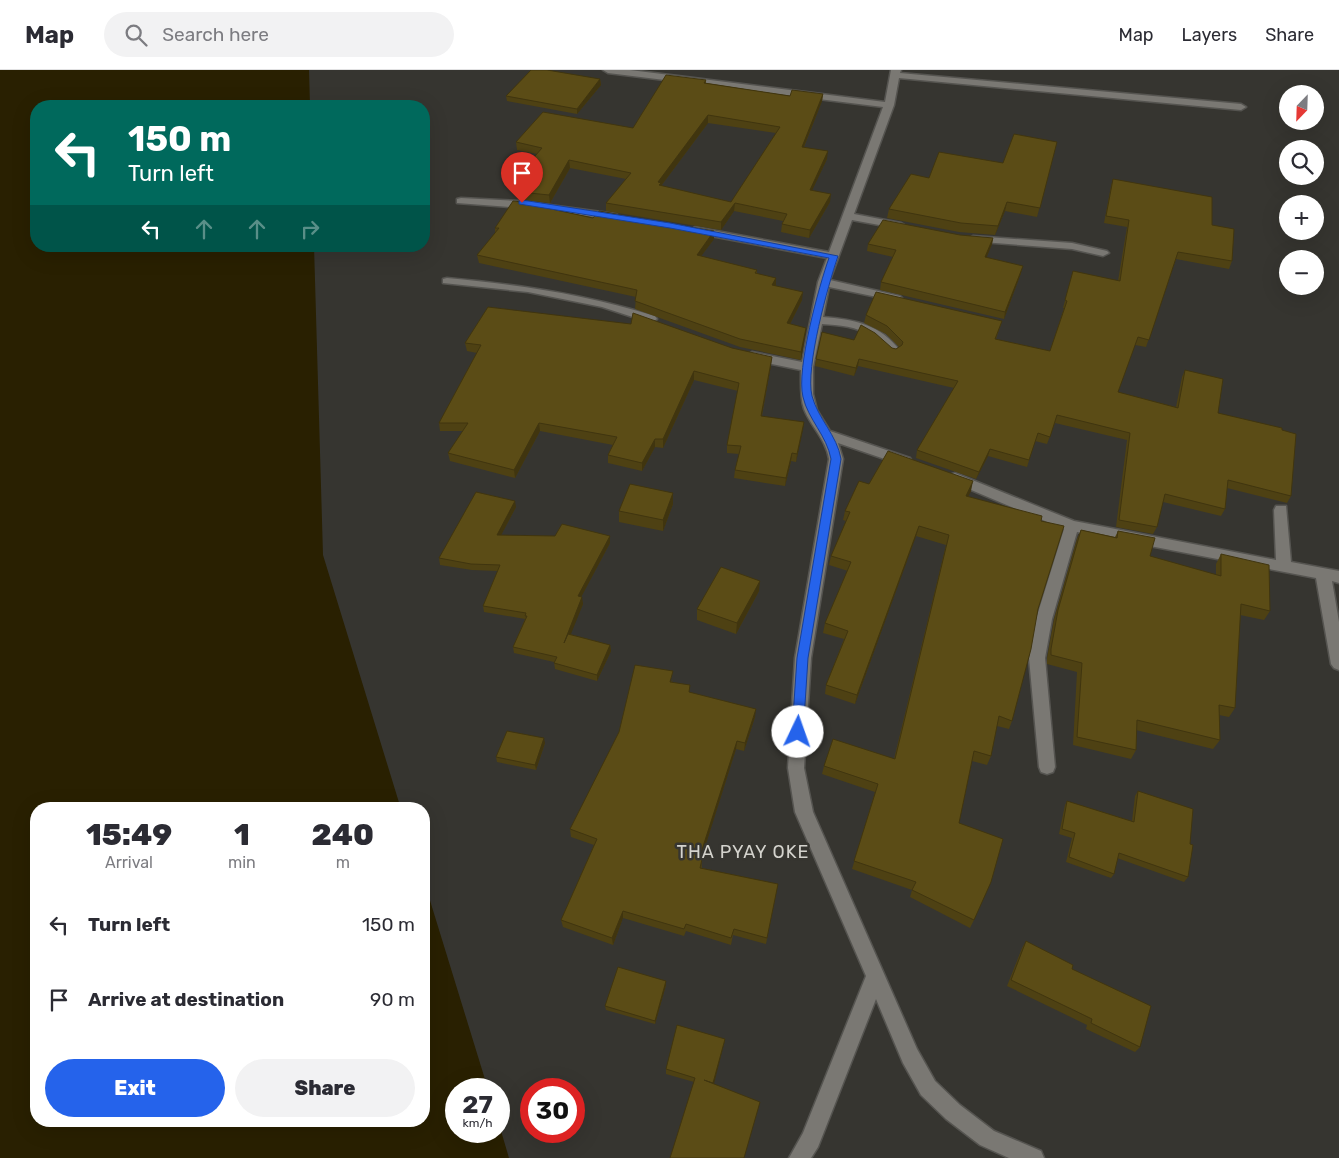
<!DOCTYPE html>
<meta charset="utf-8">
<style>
body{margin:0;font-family:Rubik,sans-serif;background:#f2f2f3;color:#2b2b33;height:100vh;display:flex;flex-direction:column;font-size:19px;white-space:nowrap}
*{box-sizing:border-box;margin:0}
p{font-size:16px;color:#7c7c81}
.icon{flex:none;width:28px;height:28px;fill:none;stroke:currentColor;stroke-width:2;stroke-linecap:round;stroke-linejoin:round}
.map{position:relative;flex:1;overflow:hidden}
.drawer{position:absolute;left:30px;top:732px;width:400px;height:325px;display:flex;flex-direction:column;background:#fff;border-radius:20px;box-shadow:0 5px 20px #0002}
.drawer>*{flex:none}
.banner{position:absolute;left:30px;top:30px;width:400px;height:152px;border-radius:20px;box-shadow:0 5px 20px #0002;background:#00695c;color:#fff;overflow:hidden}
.needle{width:32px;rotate:203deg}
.buttons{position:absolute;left:1279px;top:15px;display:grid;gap:10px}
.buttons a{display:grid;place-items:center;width:45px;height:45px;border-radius:50%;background:#fff;box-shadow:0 5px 20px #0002;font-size:25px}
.speed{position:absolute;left:445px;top:1008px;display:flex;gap:10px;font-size:25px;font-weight:700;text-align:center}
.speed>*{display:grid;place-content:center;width:65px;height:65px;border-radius:50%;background:#fff;box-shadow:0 5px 20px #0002;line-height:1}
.speed small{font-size:12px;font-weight:400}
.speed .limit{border:8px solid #d22;background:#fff;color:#111}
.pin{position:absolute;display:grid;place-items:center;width:42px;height:42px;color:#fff;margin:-51px -21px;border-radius:50% 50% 50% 0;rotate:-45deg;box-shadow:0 0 5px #0007}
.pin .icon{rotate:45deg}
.me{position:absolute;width:55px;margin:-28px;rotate:3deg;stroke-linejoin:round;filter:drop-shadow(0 0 4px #0008)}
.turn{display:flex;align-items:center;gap:18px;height:105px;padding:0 15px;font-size:22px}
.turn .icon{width:65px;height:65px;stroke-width:2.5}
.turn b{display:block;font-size:35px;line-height:42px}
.lanes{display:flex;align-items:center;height:48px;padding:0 15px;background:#0003;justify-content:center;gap:25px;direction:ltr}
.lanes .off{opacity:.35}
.eta{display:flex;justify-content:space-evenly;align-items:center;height:85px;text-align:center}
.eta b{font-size:30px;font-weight:800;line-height:35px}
.primary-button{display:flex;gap:10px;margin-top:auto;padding:10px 15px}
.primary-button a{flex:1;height:58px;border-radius:30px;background:#2563eb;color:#fff;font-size:20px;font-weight:800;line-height:58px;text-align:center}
.primary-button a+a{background:#f2f2f3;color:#2b2b33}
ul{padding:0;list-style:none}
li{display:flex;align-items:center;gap:15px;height:75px;padding:0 15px}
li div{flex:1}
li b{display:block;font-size:19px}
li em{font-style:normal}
header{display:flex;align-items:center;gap:30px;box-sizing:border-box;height:70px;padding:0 25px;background:#fff;border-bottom:1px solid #e1e1e2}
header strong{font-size:24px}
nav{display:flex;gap:28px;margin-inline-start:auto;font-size:18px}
.search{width:350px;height:45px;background:#f2f2f3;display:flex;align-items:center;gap:12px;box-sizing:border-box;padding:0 18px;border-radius:28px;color:#7c7c81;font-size:19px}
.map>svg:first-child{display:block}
.water{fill:#292001}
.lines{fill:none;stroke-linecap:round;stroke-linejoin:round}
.minor-casing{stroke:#555450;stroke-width:3}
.minor{fill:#7a7873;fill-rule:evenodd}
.wall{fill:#4e4113;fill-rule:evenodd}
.shaded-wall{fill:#40350f}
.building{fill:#5b4c16;stroke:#40350f;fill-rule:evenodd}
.route{fill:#2563eb;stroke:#184099}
.labels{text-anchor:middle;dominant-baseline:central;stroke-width:5;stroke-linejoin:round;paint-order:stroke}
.quarter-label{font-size:18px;letter-spacing:1px;fill:#d4d3cd;stroke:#363530}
</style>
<header>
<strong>Map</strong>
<div class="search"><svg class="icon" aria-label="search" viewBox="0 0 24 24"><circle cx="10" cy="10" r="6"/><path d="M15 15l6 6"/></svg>Search here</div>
<nav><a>Map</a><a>Layers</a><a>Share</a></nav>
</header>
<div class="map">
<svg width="1339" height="1088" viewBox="0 0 1339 1088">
<rect width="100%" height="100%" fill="#363530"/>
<polygon class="water" points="0,0 309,0 310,36 36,36 36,176 314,176 323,485 401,739 36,739 36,1051 424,1051 424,811 488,1019 456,1019 456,1061 499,1061 499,1054 509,1088 0,1088"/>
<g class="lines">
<defs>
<g id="minor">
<path d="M603,0H630L885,32L891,0H901L900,3L1241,34L1246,37L1241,40L899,8L894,35L854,144L901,153L906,156L901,159L852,150L830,210L900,226L902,228L896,231L829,217L823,247C853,249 882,255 900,281L894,285C885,283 880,272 872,267C857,256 839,255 822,254L813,297V324L817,340L830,361L910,388L912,391L905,396L838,373L843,389L811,588L804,698L813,742L917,979L935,1011L960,1035L994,1061L1041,1081L1044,1088H1009L980,1075L946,1049L921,1025L903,993L876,929L818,1077L811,1088H789L803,1063L866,906L795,742L788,698L795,588L829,389C826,369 811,357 804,339C800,327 801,313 801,300L752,290L746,286L752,282L802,292L818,212L827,188L695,163L690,160L695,157L829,182L883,37L608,3Z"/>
<polygon points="461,128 520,131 616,144 621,147 616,150 539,139 457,133 457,129"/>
<polygon points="973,166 1072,173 1107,181 1109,183 1103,186 1072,179 969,171 968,169"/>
<path d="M447,208C521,215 584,224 655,246L657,249L651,253L602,237L528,222L443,213V209Z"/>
<polygon points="955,403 1074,451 1276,490 1274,440 1276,436 1286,436 1291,492 1339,501 1339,513 1332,511 1339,552 1339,600 1334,598 1331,594 1316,508 1077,462 1052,549 1045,588 1055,697 1053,702 1047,704 1041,702 1039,697 1029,588 1036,549 1064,459 950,411 948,408 950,405"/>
</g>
</defs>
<use href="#minor" class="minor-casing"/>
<use href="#minor" class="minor"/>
</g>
<g class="wall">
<polygon points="600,9 601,15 577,44 507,31 506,26"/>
<path d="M706,10V13L790,26L823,24L822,31L804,77L827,89L812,120L830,132L809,168L781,162L782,154L783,151L734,141L721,160L606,141V133L626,109L570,98L550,133L520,130V122L534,102L530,101L529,93L537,84L517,80L516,72L633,58ZM708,53L776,63L731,132L661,116Z"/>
<polygon points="1057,72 1037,147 1005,141 995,165 959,162 887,148 889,139 929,108 1003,93"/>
<polygon points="1113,109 1212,155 1232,191 1229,199 1176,189 1146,277 1135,275 1118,322 1176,337 1182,307 1185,300 1218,343 1282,360 1291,426 1287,433 1227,418 1225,439 1221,446 1163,432 1157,457 1153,464 1116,457 1127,370 1055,353 1047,374 1035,371 1027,397 988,386 976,409 916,388 917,380 954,318 858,296 854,306 815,296 816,289 892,278 896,279 899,277 886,264 864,253 866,245 1002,251 996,269 1050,281 1064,238 1063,238 1073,201 1118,211 1127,157 1104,153 1111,116"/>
<polygon points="544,137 593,148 714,161 714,169 701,186 757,200 757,203 776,216 802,230 790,254 806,258 801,290 740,277 635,239 636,227 479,193 477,185 495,163 495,158"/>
<polygon points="960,165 993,168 992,174 986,188 1021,203 1004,249 880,220 881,212 893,187 867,181 868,174"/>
<polygon points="465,273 771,295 762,346 804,352 796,392 791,391 785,416 734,408 735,400 739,384 727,383 727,375 738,321 694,310 663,378 655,377 642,401 608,393 608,385 613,375 540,361 515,408 450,391 448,383 463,361 440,361 439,353 477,283 467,281"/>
<polygon points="869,414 971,421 968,426 1041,451 1038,539 1012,651 1009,659 997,656 991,686 987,695 972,691 959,753 974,850 970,858 910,827 912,820 852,799 875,722 822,704 824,696 894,689 946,475 916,466 855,634 825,624 826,615 844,569 823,563 825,553 848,501 829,495 831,486 846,451 843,450 845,441"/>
<polygon points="673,434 663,461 619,452 619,441"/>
<polygon points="516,437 501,465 610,473 581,527 583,534 570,564 610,575 611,581 597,611 555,599 554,592 514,583 513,577 525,549 484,542 483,536 498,501 472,500 440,495 439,488"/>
<polygon points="1081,460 1115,467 1118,461 1150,486 1216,505 1216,494 1221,484 1270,541 1264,550 1240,545 1235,638 1229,647 1219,645 1220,670 1213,679 1136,660 1136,680 1131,689 1073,675 1077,602 1047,594 1047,588 1054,549 1077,469"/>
<polygon points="759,521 736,564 697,550 697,539"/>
<polygon points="673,609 672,612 690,623 755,647 744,681 736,679 701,789 702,798 778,814 766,874 733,865 731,875 686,861 684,866 623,848 613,875 563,857 561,850 594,775 571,767 570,759"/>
<polygon points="545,673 536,700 497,692 496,687"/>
<polygon points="1138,721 1190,774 1188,807 1184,812 1117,788 1114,804 1111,808 1066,792 1072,768 1059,764 1065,735 1067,731 1132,751 1135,726"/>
<polygon points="1026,871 1072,899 1140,977 1135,982 1086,959 1087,955 1007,916 1022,878"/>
<polygon points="666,911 666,915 655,954 606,940 605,936"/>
<polygon points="725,969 724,974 694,1012 666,1004 666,999"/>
</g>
<g class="shaded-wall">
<polygon points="600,9 601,15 577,44 577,39"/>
<polygon points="823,24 822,31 801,84 802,77"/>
<polygon points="708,45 708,53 661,116 661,121 658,112"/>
<polygon points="828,81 827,89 809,127 810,120"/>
<polygon points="569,90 570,98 550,133 549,125"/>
<polygon points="831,124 830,132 809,168 810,160"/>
<polygon points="1007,132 1005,141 995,165 998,156"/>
<polygon points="735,133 734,141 721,160 721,152"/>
<polygon points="714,161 714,169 696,193 697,185"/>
<polygon points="993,168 992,174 984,194 985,187"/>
<polygon points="1023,196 1021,203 1004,249 1005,242"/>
<polygon points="776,208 776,216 772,215"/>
<polygon points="803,222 802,230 786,262 787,253"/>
<polygon points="806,258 805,266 801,290 801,282"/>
<polygon points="772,287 771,295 760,354 761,346"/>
<polygon points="859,289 858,296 854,306 856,298"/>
<polygon points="694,301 694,310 663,378 663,369"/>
<polygon points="804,352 803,360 796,392 797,384"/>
<polygon points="539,353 540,361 515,408 514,400"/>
<polygon points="655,369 655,377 642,401 642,393"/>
<polygon points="990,379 988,386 976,409 979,402"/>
<polygon points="792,383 791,391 785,416 786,408"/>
<polygon points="973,411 971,421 964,435 966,426"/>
<polygon points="673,423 673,434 663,461 663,450"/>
<polygon points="515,431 516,437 498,471 497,465"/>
<polygon points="919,456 916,466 855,634 857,625"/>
<polygon points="610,466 610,473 578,533 578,526"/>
<polygon points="760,511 759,521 736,564 737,553"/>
<polygon points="582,527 583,534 565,579 564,573"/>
<polygon points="610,575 611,581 597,611 597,605"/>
<polygon points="756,639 755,647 744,681 745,673"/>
<polygon points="544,668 545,673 536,700 535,695"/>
<polygon points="737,671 736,679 699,796 699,789"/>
<polygon points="623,841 623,848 613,875 612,868"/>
<polygon points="666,911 666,915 655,954 655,951"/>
<polygon points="725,969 724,974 713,1018 713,1013"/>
</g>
<g class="building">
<polygon points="531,0 547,0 600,9 577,39 506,26"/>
<path d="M666,5L706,10L704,13L790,26L792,20L823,24L802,77L828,81L810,120L831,124L810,160L782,154L787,144L735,133L721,152L606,133L631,103L569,90L549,125L520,122L538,95L529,93L542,78L516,72L543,42L633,58ZM708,45L780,57L731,132L659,115L661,113L658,112Z"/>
<polygon points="1014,64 1057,72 1040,138 1007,132 998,156 961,153 889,139 911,104 929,108 939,82 1003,93"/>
<polygon points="1113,109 1212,127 1212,155 1234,159 1232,191 1178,182 1149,270 1138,267 1118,322 1178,338 1185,300 1223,309 1218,343 1282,358 1282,360 1296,364 1291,426 1228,410 1225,439 1165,424 1157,457 1119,450 1130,363 1057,345 1050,367 1038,363 1029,390 990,379 979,402 917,380 958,311 859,289 856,298 816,289 822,262 854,270 861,255 875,263 892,278 896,279 902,275 903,272 887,256 866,245 876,222 1002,251 995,269 1050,281 1067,231 1065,230 1073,201 1120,211 1129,150 1106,146"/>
<polygon points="513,131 543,134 542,137 593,148 599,141 714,161 697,185 757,200 755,203 776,208 772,215 803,222 787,253 806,258 801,282 740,269 635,231 637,220 477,185 499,158 495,158"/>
<polygon points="883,150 960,165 993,168 985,187 1023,196 1005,242 881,212 896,180 868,174"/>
<polygon points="488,237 631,254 633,243 732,278 772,287 761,346 804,352 797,384 792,383 786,408 735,400 741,376 727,375 739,313 694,301 663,369 655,369 642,393 608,385 617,367 539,353 514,400 448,383 468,353 439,353 481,275 465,273"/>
<polygon points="888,381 973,411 966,426 1042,446 1041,451 1064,456 1038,539 1031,579 1012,651 999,646 991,686 974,681 959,753 1003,769 991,812 974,850 912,820 916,812 854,791 878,714 824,696 833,669 895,689 949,465 919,456 857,625 826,615 848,561 825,553 851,492 831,486 850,442 845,441 859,411 869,414"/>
<polygon points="630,414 673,423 663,450 619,441"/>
<polygon points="476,422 515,431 497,465 555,466 562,454 610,466 578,526 582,527 564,573 568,564 610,575 597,605 554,593 557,587 513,577 527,546 525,546 526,543 483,536 500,495 471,494 439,488"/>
<polygon points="1081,460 1117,468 1118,461 1155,468 1150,486 1221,506 1221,484 1269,495 1270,541 1241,534 1235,638 1219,635 1220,670 1137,650 1136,680 1077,667 1082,593 1051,585 1051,579 1058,540"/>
<polygon points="721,497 760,511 737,553 697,539"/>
<polygon points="635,595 673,601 670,612 690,615 689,622 756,639 745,673 737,671 699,789 702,789 700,798 778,814 767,868 734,859 731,868 686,854 684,859 623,841 612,868 561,850 597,769 570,759 619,662"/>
<polygon points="507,661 544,668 535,695 496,687"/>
<polygon points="1138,721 1193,739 1190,774 1193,775 1188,807 1119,783 1114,804 1069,787 1075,763 1062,759 1067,731 1134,752"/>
<polygon points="1026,871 1073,895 1072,899 1151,936 1140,977 1091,953 1092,949 1011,910"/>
<polygon points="618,897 666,911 655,951 605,936"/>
<polygon points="677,955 725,969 713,1013 704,1010 760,1032 744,1088 670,1088 695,1008 666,999"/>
</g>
<path class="route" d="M522,130L670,153L838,186C828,215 805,298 812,326C818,349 837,365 841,389L808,588L803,665L798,667L792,662L797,588L831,389C827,366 808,349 803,327C796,299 819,216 829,188L670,158L519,134V131Z"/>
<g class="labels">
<g class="quarter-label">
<text x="743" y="782">THA PYAY OKE</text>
</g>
</g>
</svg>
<div class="buttons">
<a><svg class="needle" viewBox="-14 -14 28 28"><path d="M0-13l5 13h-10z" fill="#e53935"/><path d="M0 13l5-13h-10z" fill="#7c7c81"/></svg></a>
<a><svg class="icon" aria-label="search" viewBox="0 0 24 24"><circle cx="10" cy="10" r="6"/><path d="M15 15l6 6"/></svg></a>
<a>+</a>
<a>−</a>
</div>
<div class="speed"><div>27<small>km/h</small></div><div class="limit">30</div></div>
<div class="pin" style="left:522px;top:133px;background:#d93025"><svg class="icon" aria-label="arrive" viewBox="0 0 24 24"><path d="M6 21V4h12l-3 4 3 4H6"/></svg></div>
<svg class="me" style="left:798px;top:662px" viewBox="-20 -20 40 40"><circle r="19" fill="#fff"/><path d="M0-13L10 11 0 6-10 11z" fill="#2563eb"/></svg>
<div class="banner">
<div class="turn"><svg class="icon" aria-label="left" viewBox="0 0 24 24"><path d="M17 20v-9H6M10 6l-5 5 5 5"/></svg><div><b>150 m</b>Turn left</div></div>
<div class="lanes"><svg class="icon" aria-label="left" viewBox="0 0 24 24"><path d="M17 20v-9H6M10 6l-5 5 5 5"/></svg><svg class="icon off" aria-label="ahead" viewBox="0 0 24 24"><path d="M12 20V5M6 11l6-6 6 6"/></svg><svg class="icon off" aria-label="ahead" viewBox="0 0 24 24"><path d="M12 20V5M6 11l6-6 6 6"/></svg><svg class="icon off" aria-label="right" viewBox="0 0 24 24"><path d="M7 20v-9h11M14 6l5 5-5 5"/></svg></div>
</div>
<section class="drawer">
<div class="eta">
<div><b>15:49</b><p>Arrival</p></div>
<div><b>1</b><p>min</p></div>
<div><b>240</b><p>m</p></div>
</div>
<ul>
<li><svg class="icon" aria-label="left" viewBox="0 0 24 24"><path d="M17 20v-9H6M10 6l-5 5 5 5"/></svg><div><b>Turn left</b></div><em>150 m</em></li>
<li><svg class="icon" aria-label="arrive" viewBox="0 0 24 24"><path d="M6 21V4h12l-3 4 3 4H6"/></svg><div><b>Arrive at destination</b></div><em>90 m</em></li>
</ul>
<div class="primary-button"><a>Exit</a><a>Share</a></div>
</section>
</div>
